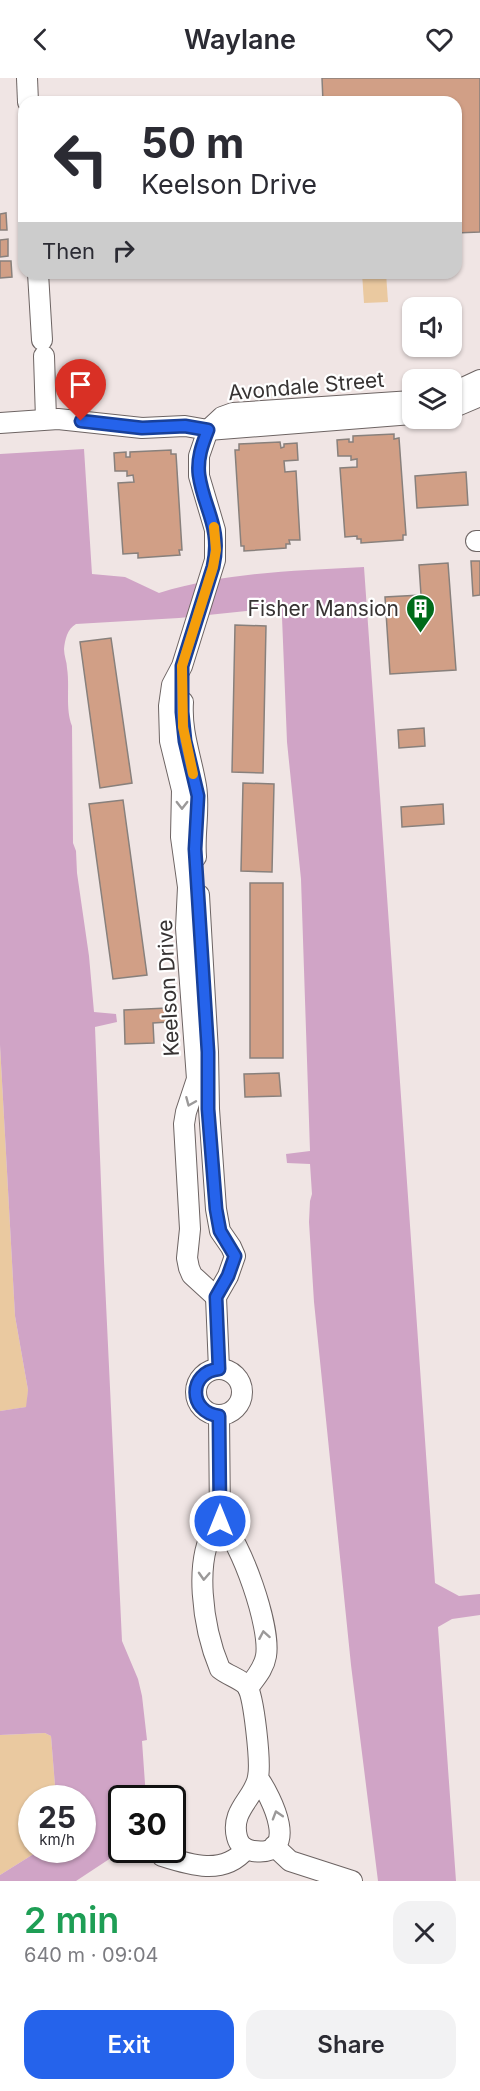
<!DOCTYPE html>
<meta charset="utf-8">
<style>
body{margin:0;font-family:Inter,sans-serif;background:#f2f2f3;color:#2b2b33;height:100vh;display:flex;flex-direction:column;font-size:22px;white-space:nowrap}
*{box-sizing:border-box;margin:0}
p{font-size:20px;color:#7c7c81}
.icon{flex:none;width:33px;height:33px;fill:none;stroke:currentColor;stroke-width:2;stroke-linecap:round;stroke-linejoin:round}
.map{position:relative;height:1803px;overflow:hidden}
.side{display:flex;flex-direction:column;background:#fff;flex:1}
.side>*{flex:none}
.top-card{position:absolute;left:18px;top:18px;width:444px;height:183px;border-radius:18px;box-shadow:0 2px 4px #0004;background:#fff;color:#2b2b33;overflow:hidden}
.tools{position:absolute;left:402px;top:219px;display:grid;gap:12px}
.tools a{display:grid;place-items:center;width:60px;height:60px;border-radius:12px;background:#fff;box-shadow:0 2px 4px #0004;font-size:30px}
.speed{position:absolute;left:18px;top:1707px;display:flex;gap:12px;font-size:30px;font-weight:700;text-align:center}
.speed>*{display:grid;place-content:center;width:78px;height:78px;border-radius:50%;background:#fff;box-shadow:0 2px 4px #0004;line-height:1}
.speed small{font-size:15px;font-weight:400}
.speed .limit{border:3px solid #111;border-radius:9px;background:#fff;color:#111}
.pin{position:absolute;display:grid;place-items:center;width:51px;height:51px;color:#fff;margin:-62px -26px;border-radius:50% 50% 50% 0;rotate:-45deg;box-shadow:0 0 6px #0007}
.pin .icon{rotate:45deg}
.me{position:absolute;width:66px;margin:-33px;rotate:0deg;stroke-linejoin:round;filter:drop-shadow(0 0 4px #0008)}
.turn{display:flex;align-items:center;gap:21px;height:126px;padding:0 24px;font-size:27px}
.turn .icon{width:78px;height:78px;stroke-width:2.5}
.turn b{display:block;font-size:42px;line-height:51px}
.then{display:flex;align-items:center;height:57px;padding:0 24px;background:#0003;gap:12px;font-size:22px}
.round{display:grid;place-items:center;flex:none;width:63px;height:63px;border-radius:18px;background:#f2f2f3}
.summary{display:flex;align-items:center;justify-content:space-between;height:102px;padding:0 24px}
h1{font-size:36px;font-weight:600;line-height:45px;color:#1e9e55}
.action{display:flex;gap:12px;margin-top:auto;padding:12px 24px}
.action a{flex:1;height:69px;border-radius:18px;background:#2563eb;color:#fff;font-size:24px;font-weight:600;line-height:69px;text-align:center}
.action a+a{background:#f2f2f3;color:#2b2b33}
header{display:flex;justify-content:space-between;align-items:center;height:78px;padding:0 24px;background:#fff;font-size:27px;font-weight:600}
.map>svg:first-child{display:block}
.green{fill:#eac9a0}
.water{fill:#d0a4c6}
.building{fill:#d19f86;stroke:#88807c;stroke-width:1.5}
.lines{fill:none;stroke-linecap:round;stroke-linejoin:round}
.minor-casing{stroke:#6d6463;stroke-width:22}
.minor{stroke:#fff;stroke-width:20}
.oneway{stroke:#9b9999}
.route-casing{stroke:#184099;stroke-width:15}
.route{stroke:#2563eb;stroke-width:10}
.slow{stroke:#f59e0b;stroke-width:10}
.labels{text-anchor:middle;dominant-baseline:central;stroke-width:4.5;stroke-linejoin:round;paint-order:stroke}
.street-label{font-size:21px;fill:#373333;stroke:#fff}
.poi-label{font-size:21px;fill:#373333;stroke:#fff;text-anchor:end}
</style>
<header><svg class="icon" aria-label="back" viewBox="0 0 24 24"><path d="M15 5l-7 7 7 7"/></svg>Waylane<svg class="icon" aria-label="heart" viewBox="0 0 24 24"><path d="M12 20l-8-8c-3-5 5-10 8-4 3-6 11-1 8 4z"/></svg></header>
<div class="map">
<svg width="480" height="1803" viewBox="0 0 480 1803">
<rect width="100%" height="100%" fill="#f0e5e4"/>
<g class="green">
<polygon points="362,195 386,195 388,224 364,225"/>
<polygon points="0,967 15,1238 28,1312 27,1329 0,1333"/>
<polygon points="45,1655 51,1658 56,1720 32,1720 32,1772 40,1772 0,1797 0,1657"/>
</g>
<path class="water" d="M84,371L92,496L125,499L159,515C228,494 293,493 364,489L435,1505L459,1518L480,1516V1537L452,1541L438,1549L456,1803H378L351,1587L314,1224L309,1144L310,1123L312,1116L310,1086L287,1085L286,1076L310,1073L301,801L287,664L282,539L276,532L265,531L179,540L76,546C67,551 65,562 64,571C64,578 67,584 67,590C70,609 65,630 72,648L73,765L76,773L77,795L89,878L94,934L116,936L117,944L95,949L104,1183L122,1563L138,1601L142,1618L147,1662L142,1663L146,1720H122V1772H123L76,1803H0V1797L40,1772H82V1720H56L51,1658L45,1655L0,1657V1333L26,1329L28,1312L15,1238L0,967V376Z"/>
<g class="building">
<polygon points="322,0 480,0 480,154 456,155 456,24 323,24"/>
<polygon points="6,135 7,152 0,152 0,136"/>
<polygon points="8,161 8,178 0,179 0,162"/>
<polygon points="0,183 11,183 12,199 0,200"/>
<polygon points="394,356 394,361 399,360 406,457 403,457 403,462 361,465 361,461 357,461 357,458 345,459 340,390 357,389 357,381 351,382 351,378 338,378 337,362 349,361 349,364 353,364 353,358"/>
<polygon points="280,364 281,370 284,369 284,366 297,365 298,382 284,383 285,394 296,393 300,462 289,462 290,466 286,466 286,470 244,473 244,468 241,468 235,372 239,372 239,366"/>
<polygon points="171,372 171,376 176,376 182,472 179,472 180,477 138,480 138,475 123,476 118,405 134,404 133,397 127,398 127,393 115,393 114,375 126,374 126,379 130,379 130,374"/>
<polygon points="466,394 468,427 417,430 415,398"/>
<polygon points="471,483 480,483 480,517 473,518"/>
<polygon points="448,485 456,592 390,596 385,519 421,517 419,487"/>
<polygon points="235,547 266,548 263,695 232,694"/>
<polygon points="111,560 132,705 100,710 80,564"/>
<polygon points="424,650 425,668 399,670 398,652"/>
<polygon points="243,705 274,706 272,794 241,793"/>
<polygon points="123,722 147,897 113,901 89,726"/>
<polygon points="443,726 444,746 402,749 401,729"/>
<rect x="250" y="805" width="33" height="175"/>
<polygon points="167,930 168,944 153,945 154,965 125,966 124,932"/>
<polygon points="279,995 281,1018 245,1019 244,996"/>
</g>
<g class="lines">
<defs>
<g id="minor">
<polyline points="27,0 28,24"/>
<polyline points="38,195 42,262"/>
<polyline points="44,278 46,341"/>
<polyline points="452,315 480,302"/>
<polyline points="452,330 480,318"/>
<polyline points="0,345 58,341 142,350 185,348 208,352 412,336"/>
<polyline points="476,463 480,463"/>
<path d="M183,624C181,655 191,678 196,708C200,731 194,755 196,779"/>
<polyline points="199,817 208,974 209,1031 216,1131 220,1153 231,1169 235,1178 228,1198 216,1219 219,1291"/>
<polyline points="216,1219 192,1197 189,1190 187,1180 190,1151 184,1046 186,1034 197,1001 186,850 188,809 181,759 182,712 170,663 169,628 172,607 182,588 215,482 215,452 199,398 199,378 208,352 222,339 233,335 412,323"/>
<circle cx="219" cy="1314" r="23"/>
<path d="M219,1337L220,1443C190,1477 204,1553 220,1591C227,1597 241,1601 247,1608C254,1619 261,1685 258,1699C255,1720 230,1732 237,1759C239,1767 244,1771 253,1773C302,1780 271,1718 258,1700"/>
<path d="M220,1443C241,1463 271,1549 266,1578C264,1591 255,1600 248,1610"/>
<polyline points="274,1768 290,1783 352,1803"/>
<path d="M162,1778C190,1787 224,1798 246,1771"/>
</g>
</defs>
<use href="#minor" class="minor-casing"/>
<use href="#minor" class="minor"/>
</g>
<defs><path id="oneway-chevron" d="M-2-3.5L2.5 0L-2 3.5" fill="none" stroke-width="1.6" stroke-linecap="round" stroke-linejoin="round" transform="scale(1.5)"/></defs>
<g class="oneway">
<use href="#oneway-chevron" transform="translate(182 727) rotate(90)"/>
<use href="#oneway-chevron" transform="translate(190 1024) rotate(113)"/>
<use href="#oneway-chevron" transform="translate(204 1498) rotate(93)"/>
<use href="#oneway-chevron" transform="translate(264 1557) rotate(-100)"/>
<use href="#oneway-chevron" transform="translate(277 1737) rotate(-107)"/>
</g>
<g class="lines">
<defs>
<path id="route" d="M81,343L142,350L185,348L208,352C202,367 197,381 199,397C204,432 222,449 213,489L182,588V634L185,663L198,718L195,771L208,974V1031L216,1131L220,1153L235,1178L228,1198L216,1219L219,1291C188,1294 188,1334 219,1338L220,1443"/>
</defs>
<use href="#route" class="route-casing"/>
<use href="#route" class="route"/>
<polyline class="slow" points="193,696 183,649 182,588 213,489 216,472 214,449"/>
</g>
<defs>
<symbol id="building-pin" viewBox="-11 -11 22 30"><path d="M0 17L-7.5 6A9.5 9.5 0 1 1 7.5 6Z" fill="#006b1a" stroke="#fff"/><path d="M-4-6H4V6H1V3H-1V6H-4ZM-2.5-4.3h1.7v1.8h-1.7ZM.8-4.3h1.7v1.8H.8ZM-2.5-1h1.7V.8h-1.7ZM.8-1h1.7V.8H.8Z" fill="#fff"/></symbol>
</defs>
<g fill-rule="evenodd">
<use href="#building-pin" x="404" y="514" width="33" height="45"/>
</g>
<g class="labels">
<g class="street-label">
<text transform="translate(306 308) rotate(-5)">Avondale Street</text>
<text transform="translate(168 910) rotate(-93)">Keelson Drive</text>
</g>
<g class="poi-label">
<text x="399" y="530">Fisher Mansion</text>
</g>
</g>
</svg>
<div class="tools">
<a><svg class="icon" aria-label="sound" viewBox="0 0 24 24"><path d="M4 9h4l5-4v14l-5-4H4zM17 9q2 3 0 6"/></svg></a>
<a><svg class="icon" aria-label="layers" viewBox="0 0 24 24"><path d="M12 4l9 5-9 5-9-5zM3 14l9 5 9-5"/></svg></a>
</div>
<div class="speed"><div>25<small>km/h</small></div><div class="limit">30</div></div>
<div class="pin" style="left:81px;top:343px;background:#d93025"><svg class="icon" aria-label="arrive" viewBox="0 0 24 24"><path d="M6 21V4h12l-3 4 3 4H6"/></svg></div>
<svg class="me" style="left:220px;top:1443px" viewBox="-20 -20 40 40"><circle r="17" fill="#2563eb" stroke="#fff" stroke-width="3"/><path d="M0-11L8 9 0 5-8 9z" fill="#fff"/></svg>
<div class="top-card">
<div class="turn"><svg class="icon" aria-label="left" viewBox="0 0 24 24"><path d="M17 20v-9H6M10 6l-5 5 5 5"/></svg><div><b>50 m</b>Keelson Drive</div></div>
<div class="then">Then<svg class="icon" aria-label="right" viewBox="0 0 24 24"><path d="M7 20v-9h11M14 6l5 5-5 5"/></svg></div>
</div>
</div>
<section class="side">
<div class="summary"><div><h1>2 min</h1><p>640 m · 09:04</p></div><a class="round"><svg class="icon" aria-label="close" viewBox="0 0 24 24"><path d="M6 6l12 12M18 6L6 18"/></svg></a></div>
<div class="action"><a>Exit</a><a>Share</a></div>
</section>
